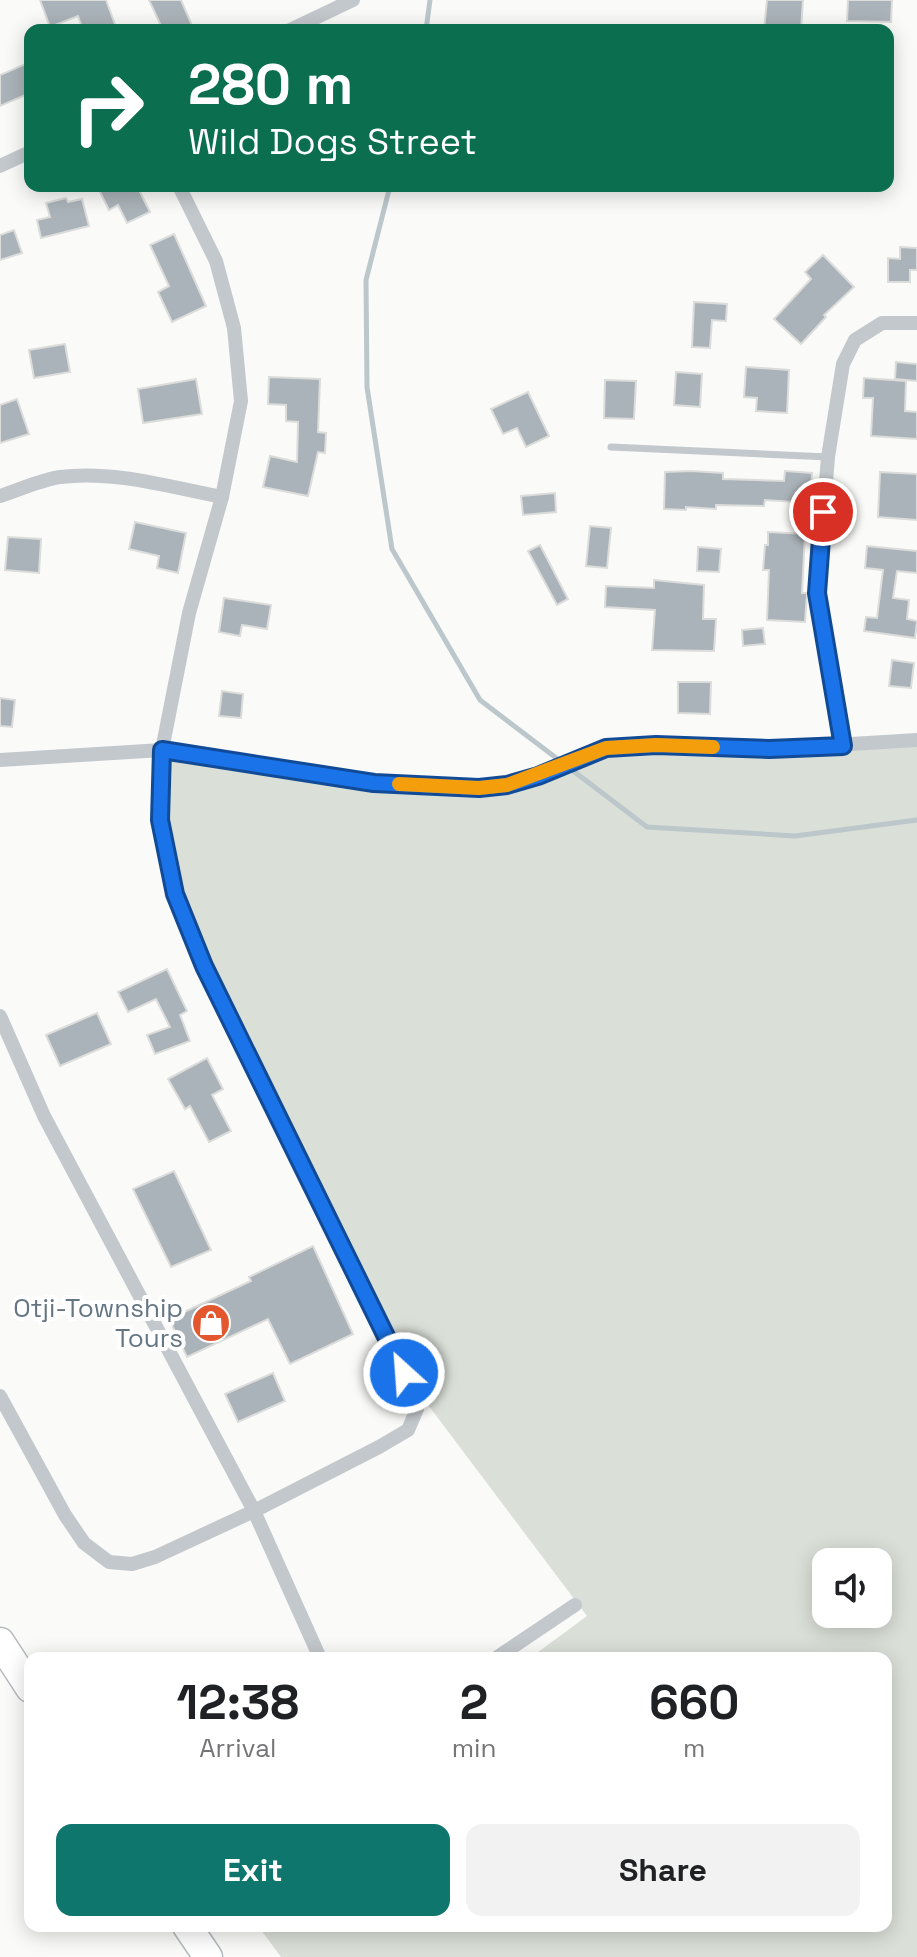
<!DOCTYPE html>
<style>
body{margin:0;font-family:"Space Grotesk",sans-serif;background:#f2f2f2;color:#202124;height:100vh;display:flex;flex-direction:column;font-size:30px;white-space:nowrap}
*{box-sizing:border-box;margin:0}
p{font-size:26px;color:#757577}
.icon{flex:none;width:44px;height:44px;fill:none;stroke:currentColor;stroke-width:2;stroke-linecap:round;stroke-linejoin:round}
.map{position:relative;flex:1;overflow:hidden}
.drawer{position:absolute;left:24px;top:1652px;width:868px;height:280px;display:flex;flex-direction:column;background:#fff;border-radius:16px;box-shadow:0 4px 20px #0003}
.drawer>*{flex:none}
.hud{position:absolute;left:24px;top:24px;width:870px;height:168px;border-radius:16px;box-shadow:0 4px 20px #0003;background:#0b6e4f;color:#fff;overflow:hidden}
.controls{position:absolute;left:812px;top:1548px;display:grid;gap:16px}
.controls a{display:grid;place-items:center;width:80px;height:80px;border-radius:16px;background:#fff;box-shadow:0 4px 20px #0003;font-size:40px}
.pin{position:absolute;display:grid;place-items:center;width:68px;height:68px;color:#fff;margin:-34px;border:4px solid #fff;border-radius:50%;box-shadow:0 2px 8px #0007}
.me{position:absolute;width:88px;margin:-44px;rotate:334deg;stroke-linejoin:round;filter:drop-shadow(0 0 6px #0008)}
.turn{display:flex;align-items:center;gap:28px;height:168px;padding:0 32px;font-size:36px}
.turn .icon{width:104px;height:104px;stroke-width:2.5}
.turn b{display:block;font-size:56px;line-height:68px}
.eta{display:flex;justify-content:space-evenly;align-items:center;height:136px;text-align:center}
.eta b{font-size:48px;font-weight:700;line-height:56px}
.primary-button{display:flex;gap:16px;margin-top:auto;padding:16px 32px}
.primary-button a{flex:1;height:92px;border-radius:16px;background:#0f766e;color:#fff;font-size:32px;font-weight:700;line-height:92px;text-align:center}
.primary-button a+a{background:#f2f2f2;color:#202124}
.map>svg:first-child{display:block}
.green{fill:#dadfd7;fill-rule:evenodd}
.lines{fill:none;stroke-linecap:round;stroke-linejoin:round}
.stream{stroke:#bbc7cb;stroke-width:5}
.building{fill:#aab3b9;stroke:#dcdcda;stroke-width:2}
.highway-casing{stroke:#b4b9bd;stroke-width:31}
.lane{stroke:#c3c8cc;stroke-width:7}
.street{stroke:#c3c8cc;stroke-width:14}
.highway{stroke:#fff;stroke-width:28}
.route-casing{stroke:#114b97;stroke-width:20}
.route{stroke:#1a73e8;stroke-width:14}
.slow{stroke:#f59e0b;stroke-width:14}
.labels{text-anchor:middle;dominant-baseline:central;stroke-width:8;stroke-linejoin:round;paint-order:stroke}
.poi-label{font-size:26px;fill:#657683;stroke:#fff;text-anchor:end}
</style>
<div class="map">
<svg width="917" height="1957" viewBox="0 0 917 1957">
<rect width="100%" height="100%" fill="#fafaf8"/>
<path class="green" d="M917,740V1957H281L258,1926H886V1658H530L587,1616L404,1373L204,966L160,820L162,750L374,783L479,788L606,748ZM826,1562H878V1614H826Z"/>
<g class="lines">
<g class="stream">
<polyline points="426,30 430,0"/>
<polyline points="390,186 366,280 367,387 392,549 480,700 647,827 795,836 917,820"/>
</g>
</g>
<g class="building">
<polygon points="40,0 106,0 117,30 83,30 78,16 50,27"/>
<polygon points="149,0 181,0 194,30 163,30"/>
<polygon points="767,0 803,0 801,30 764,30"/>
<polygon points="848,0 892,0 891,22 847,21"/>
<polygon points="30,62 30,93 0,106 0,75"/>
<polygon points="97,186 137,186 150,212 127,223 118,205 109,210"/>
<polygon points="66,198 68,202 82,199 89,226 41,238 37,220 50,217 46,203"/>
<polygon points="14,230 22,253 0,260 0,235"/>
<polygon points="174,234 206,306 172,322 158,292 169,286 150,245"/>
<polygon points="900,247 917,248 917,270 910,270 910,282 888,282 888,258 900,259"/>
<polygon points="823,255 854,287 824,315 826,317 801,344 774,319 811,279 805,272"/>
<polygon points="694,302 727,304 726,321 712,320 710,348 692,347"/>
<polygon points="65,344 70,372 34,378 29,350"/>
<polygon points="896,362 917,364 917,381 895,379"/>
<polygon points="746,367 789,370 787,413 756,411 757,398 744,397"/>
<polygon points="676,372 702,374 700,407 674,405"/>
<polygon points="269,377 320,379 318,432 326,433 325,453 318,452 308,496 263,487 270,456 297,462 298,422 286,421 286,405 268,404"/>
<polygon points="864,378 906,381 905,411 917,412 917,439 871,436 873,398 863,398"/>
<polygon points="196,379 202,414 143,423 138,389"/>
<polygon points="605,380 636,381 634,419 604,418"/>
<polygon points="528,392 549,436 526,447 517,428 503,434 491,409"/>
<polygon points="17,399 29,434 0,443 0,405"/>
<polygon points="691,471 723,473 723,479 784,481 785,471 812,473 810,503 765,500 764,506 716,505 716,509 686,507 686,510 664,509 665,472"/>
<polygon points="880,472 917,474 917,520 878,517"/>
<polygon points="555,493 556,512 523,515 521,496"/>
<polygon points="135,522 186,533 178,573 157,568 159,556 129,549"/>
<polygon points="590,526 611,528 607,568 586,566"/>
<polygon points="768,532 805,534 802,593 807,593 805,622 767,620 769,570 763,570 765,545 768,545"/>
<polygon points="8,537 41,539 39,573 5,570"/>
<polygon points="540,545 568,599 557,605 528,551"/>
<polygon points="867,546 917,551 917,573 897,571 893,598 909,600 907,619 917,621 915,638 864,631 866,617 877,618 883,570 865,568"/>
<polygon points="698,547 721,549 719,572 697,571"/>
<polygon points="654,580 704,585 703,619 716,619 714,651 652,650 655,610 605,607 606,586 654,588"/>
<polygon points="224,598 271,605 267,629 242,625 240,636 219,632"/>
<polygon points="763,628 765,644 743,646 742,630"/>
<polygon points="892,660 914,663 911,688 889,686"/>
<polygon points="678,682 711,682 710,714 678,713"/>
<polygon points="222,691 243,694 241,718 219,716"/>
<polygon points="0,698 15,700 12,727 0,726"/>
<polygon points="167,969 187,1011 180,1015 190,1041 155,1054 147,1035 170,1027 156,999 128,1012 118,992"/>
<polygon points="97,1013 111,1044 60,1066 46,1035"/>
<polygon points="207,1058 223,1089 212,1095 231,1131 209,1142 190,1106 185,1109 168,1079"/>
<polygon points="174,1171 211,1250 171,1267 133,1189"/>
<polygon points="313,1246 353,1334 290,1364 268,1319 187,1357 169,1319 251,1281 249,1277"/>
<polygon points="273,1373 285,1401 238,1422 225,1394"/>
</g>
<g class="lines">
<defs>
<g id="highway">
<polyline points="0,1642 30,1688"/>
<polyline points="187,1926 208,1957"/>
</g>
</defs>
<use href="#highway" class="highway-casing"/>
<polyline class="lane" points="611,447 828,457"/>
<g class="street">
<polyline points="290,30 353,0"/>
<polyline points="0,166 30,152"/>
<path d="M0,496C19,490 40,480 60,477C113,470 170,487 222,497"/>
<polyline points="843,746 817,593 828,457 843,364 855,340 882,323 917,323"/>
<polyline points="0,760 162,750 374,783 479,788 507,785 538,776 606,748 656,745 769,749 917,740"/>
<polyline points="0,1016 44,1116 254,1511 320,1658"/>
<polyline points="0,1396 65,1515 84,1543 109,1562 132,1564 155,1557 254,1511 379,1447 408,1430 417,1409 404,1373 204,966 175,894 160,820 162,750 189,613 222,497 241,401 234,328 216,261 179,186"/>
<polyline points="496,1658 575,1605"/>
</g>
<use href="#highway" class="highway"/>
</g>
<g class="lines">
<defs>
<polyline id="route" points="404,1373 204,966 175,894 160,820 162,750 374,783 479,788 507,785 538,776 606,748 656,745 769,749 843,746 817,593 823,512"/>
</defs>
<use href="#route" class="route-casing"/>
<use href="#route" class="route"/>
<polyline class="slow" points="399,784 479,788 507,785 606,748 656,745 713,747"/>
</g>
<defs>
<symbol id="shop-disc" viewBox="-11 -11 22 22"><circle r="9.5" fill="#e4572e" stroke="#fff"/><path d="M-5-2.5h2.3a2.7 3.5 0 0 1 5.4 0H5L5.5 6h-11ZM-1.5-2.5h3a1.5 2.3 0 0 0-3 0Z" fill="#fff"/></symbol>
</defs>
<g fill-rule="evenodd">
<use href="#shop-disc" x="189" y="1301" width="44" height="44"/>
</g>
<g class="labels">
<g class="poi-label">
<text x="183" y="1308">Otji-Township<tspan x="183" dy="30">Tours</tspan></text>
</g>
</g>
</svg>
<div class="controls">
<a><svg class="icon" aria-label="sound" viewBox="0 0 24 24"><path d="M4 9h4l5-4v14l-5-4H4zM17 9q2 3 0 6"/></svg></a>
</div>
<div class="pin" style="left:823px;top:512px;background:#d93025"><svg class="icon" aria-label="arrive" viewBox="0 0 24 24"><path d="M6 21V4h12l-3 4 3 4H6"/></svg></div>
<svg class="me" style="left:404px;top:1373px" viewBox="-20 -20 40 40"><circle r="17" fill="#1a73e8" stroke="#fff" stroke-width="3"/><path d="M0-11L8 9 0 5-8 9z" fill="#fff"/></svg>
<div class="hud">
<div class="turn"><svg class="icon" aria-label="right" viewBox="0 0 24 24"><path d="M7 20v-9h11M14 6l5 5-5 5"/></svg><div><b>280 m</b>Wild Dogs Street</div></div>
</div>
<section class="drawer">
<div class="eta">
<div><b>12:38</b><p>Arrival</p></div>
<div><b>2</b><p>min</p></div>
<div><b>660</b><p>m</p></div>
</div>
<div class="primary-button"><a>Exit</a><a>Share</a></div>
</section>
</div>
